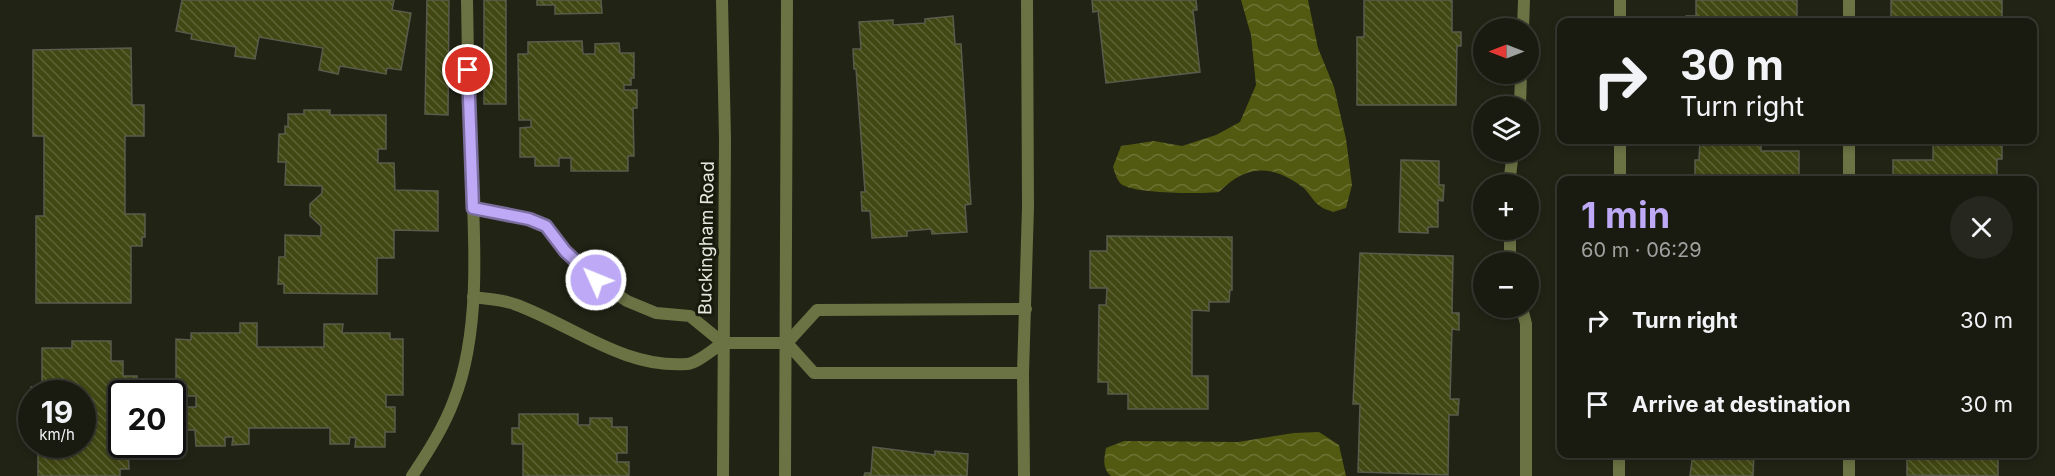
<!DOCTYPE html>
<meta charset="utf-8">
<style>
body{margin:0;font-family:Inter,sans-serif;background:#26271e;color:#f1f3f6;height:100vh;display:flex;flex-direction:column;font-size:22px;white-space:nowrap}
*{box-sizing:border-box;margin:0}
p{font-size:20px;color:#9fa19f}
.icon{flex:none;width:33px;height:33px;fill:none;stroke:currentColor;stroke-width:2;stroke-linecap:round;stroke-linejoin:round}
.map{position:relative;flex:1;overflow:hidden}
.drawer{position:absolute;left:1557px;top:176px;width:480px;height:282px;display:flex;flex-direction:column;background:#191a10;border-radius:12px;box-shadow:0 3px 9px #0003,0 0 0 2px #373830}
.drawer>*{flex:none}
.hud{position:absolute;left:1557px;top:18px;width:480px;height:126px;border-radius:12px;box-shadow:0 3px 9px #0003,0 0 0 2px #373830;background:#191a10;color:#f1f3f6;overflow:hidden}
.needle{width:39px;rotate:270deg}
.fabs{position:absolute;left:1473px;top:18px;display:grid;gap:12px}
.fabs a{display:grid;place-items:center;width:66px;height:66px;border-radius:50%;background:#191a10;box-shadow:0 3px 9px #0003,0 0 0 2px #373830;font-size:30px}
.speed{position:absolute;left:18px;top:380px;display:flex;gap:12px;font-size:30px;font-weight:700;text-align:center}
.speed>*{display:grid;place-content:center;width:78px;height:78px;border-radius:50%;background:#191a10;box-shadow:0 3px 9px #0003,0 0 0 2px #373830;line-height:1}
.speed small{font-size:15px;font-weight:400}
.speed .limit{border:3px solid #111;border-radius:9px;background:#fff;color:#111}
.pin{position:absolute;display:grid;place-items:center;width:51px;height:51px;color:#fff;margin:-26px;border:3px solid #fff;border-radius:50%;box-shadow:0 2px 6px #0007}
.me{position:absolute;width:66px;margin:-33px;rotate:314deg;stroke-linejoin:round;filter:drop-shadow(0 0 4px #0008)}
.turn{display:flex;align-items:center;gap:21px;height:126px;padding:0 24px;font-size:27px}
.turn .icon{width:78px;height:78px;stroke-width:2.5}
.turn b{display:block;font-size:42px;line-height:51px}
.round{display:grid;place-items:center;flex:none;width:63px;height:63px;border-radius:32px;background:#26271e}
.overview{display:flex;align-items:center;justify-content:space-between;height:102px;padding:0 24px}
h1{font-size:36px;font-weight:700;line-height:45px;color:#bda9f5}
ul{padding:0;list-style:none}
li{display:flex;align-items:center;gap:18px;height:84px;padding:0 24px}
li div{flex:1}
li b{display:block;font-size:22px}
li em{font-style:normal}
.map>svg:first-child{display:block}
.water{fill:url(#water-waves)}
.building{fill:url(#building-back-hatch);stroke:#595c4c;stroke-width:1.5}
.lines{fill:none;stroke-linecap:round;stroke-linejoin:round}
.service{stroke:#6b7243;stroke-width:12}
.minor{stroke:#6b7243;stroke-width:12}
.tertiary{stroke:#6b7243;stroke-width:12}
.route-casing{stroke:#7b6e9f;stroke-width:15}
.route{stroke:#bda9f5;stroke-width:10}
.labels{text-anchor:middle;dominant-baseline:central;stroke-width:6;stroke-linejoin:round;paint-order:stroke}
.street-label{font-size:18px;fill:#e6e8df;stroke:#181a0c}
</style>
<div class="map">
<svg width="2055" height="476" viewBox="0 0 2055 476">
<defs>
<pattern id="water-waves" width="16" height="10" patternUnits="userSpaceOnUse" patternTransform="scale(1.5)"><rect width="16" height="10" fill="#525a11"/><path d="M0 5q4-4 8 0t8 0" fill="none" stroke="#6b7233"/></pattern>
<pattern id="building-back-hatch" width="6" height="6" patternUnits="userSpaceOnUse" patternTransform="scale(1.5)"><rect width="6" height="6" fill="#424813"/><path d="M-1 5l2 2M0 0l6 6M5-1l2 2" fill="none" stroke="#5d6235"/></pattern>
</defs>
<rect width="100%" height="100%" fill="#212315"/>
<g class="water">
<path d="M1241,0H1308L1318,48L1334,87L1346,139L1352,185L1346,208L1333,212C1329,210 1323,209 1320,206C1312,201 1309,191 1301,186C1270,164 1246,165 1219,192C1200,194 1134,194 1121,184C1117,180 1115,173 1113,167L1121,146L1154,141L1182,146L1216,135L1240,122L1256,85L1251,35Z"/>
<path d="M1319,432L1339,445L1346,476H1111C1102,468 1104,459 1106,448L1124,441L1238,442L1294,433Z"/>
</g>
<g class="building">
<polygon points="182,0 394,0 392,10 411,13 401,70 387,68 386,74 340,66 338,74 319,70 323,48 259,37 255,59 235,56 236,47 191,39 192,34 176,31"/>
<polygon points="427,0 449,0 448,115 425,114"/>
<rect x="484" y="0" width="22" height="104"/>
<polygon points="537,0 601,0 602,13 555,14 555,5 537,5"/>
<polygon points="1092,0 1196,0 1197,10 1193,10 1200,72 1106,83 1098,11 1093,12"/>
<polygon points="1364,0 1452,0 1452,32 1461,32 1461,46 1457,46 1456,105 1357,105 1357,37 1364,37"/>
<polygon points="1696,0 1797,0 1797,22 1686,22 1686,16 1696,16"/>
<rect x="1891" y="0" width="111" height="22"/>
<polygon points="953,16 955,44 961,44 971,204 965,205 967,232 932,234 931,229 907,231 907,236 872,238 870,211 862,211 861,192 865,192 856,69 854,69 853,49 861,49 859,22 893,20 893,25 925,23 925,19"/>
<polygon points="582,41 583,54 595,54 595,44 619,43 620,53 634,53 634,78 631,78 631,85 624,85 624,90 637,90 637,108 633,108 634,156 628,156 628,171 571,171 571,158 559,158 559,166 535,166 535,157 520,157 520,128 531,127 531,120 519,120 518,54 528,54 528,42"/>
<polygon points="131,48 132,105 144,105 144,136 125,136 125,214 145,214 145,237 142,237 142,246 131,246 131,303 36,303 36,216 44,216 44,136 33,136 33,50"/>
<polygon points="304,110 330,110 330,115 386,115 386,149 378,149 378,163 394,163 395,190 438,191 438,231 394,230 394,258 377,258 377,294 284,293 284,284 278,284 279,257 285,257 285,235 321,236 321,226 310,216 310,204 322,193 322,186 285,185 286,162 278,162 279,134 285,134 285,126 288,127 288,114 304,114"/>
<polygon points="1686,140 1761,140 1761,151 1799,151 1799,180 1695,180 1695,160 1699,160 1700,141 1686,141"/>
<polygon points="1933,140 2002,140 2002,159 1997,159 1997,180 1893,180 1893,160 1933,160"/>
<polygon points="1401,160 1439,161 1439,185 1444,185 1443,201 1438,200 1438,227 1428,227 1428,233 1399,232"/>
<polygon points="1107,236 1232,237 1232,290 1230,290 1229,302 1209,302 1209,311 1192,310 1192,376 1208,376 1208,409 1128,409 1128,394 1108,394 1108,382 1098,382 1099,305 1106,305 1107,288 1090,288 1090,251 1107,251"/>
<polygon points="1360,253 1453,256 1452,313 1459,313 1459,330 1452,329 1450,399 1459,399 1458,415 1449,415 1448,475 1358,472 1360,404 1353,404"/>
<polygon points="240,323 257,323 257,347 324,347 324,324 343,324 342,333 390,333 390,339 403,339 403,395 386,395 386,407 395,407 395,432 385,432 385,447 355,447 356,438 350,437 349,444 330,444 330,428 249,428 249,444 232,445 233,437 225,437 225,446 196,446 195,430 185,430 186,407 196,407 196,396 176,396 176,339 191,340 191,333 240,333"/>
<polygon points="72,341 111,341 111,361 123,361 123,376 137,376 137,393 122,393 122,402 116,402 116,417 122,417 122,444 128,444 129,469 120,469 120,476 38,476 38,444 82,444 82,393 32,393 31,405 31,387 42,387 42,348 72,348"/>
<polygon points="519,414 578,414 578,425 590,425 590,418 612,418 612,427 627,427 627,453 617,453 617,462 629,462 629,476 523,476 523,444 512,444 512,428 519,428"/>
<polygon points="873,447 935,455 935,451 968,454 967,476 864,476 865,473 871,473"/>
<polygon points="1693,453 1770,453 1754,453 1753,476 1690,476"/>
<polygon points="1907,453 1998,453 1998,476 1907,475"/>
</g>
<g class="lines">
<g class="service">
<polyline points="1849,0 1849,22"/>
<polyline points="1523,28 1524,0"/>
<polyline points="1520,106 1521,74"/>
<polyline points="1849,140 1849,180"/>
<polyline points="1509,184 1513,152"/>
<polyline points="1510,230 1510,262"/>
<path d="M473,297C486,299 501,299 514,304C571,324 623,369 687,364C698,363 713,349 723,343L690,316L656,313L627,301L596,280L565,251L546,226L529,219L473,208"/>
<polyline points="1522,308 1526,324 1526,476"/>
<polyline points="1023,373 814,373 787,343 817,310 1026,309"/>
<polyline points="1849,453 1849,476"/>
<path d="M412,476C428,452 444,427 454,400C484,325 473,217 470,137C468,92 468,46 467,0"/>
<polyline points="1024,476 1023,373 1028,207 1027,0"/>
</g>
<g class="minor">
<polyline points="1620,22 1620,0"/>
<polyline points="1620,180 1620,140"/>
<polyline points="1619,476 1619,453"/>
</g>
<g class="tertiary">
<polyline points="722,0 725,139 723,476"/>
<polyline points="723,343 787,343"/>
<polyline points="785,476 787,0"/>
</g>
</g>
<g class="lines">
<defs>
<polyline id="route" points="468,70 473,208 529,219 546,226 565,251 596,280"/>
</defs>
<use href="#route" class="route-casing"/>
<use href="#route" class="route"/>
</g>
<g class="labels">
<g class="street-label">
<text transform="translate(706 238) rotate(-89)">Buckingham Road</text>
</g>
</g>
</svg>
<div class="fabs">
<a><svg class="needle" viewBox="-14 -14 28 28"><path d="M0-13l5 13h-10z" fill="#e53935"/><path d="M0 13l5-13h-10z" fill="#9fa19f"/></svg></a>
<a><svg class="icon" aria-label="layers" viewBox="0 0 24 24"><path d="M12 4l9 5-9 5-9-5zM3 14l9 5 9-5"/></svg></a>
<a>+</a>
<a>−</a>
</div>
<div class="speed"><div>19<small>km/h</small></div><div class="limit">20</div></div>
<div class="pin" style="left:468px;top:70px;background:#d93025"><svg class="icon" aria-label="arrive" viewBox="0 0 24 24"><path d="M6 21V4h12l-3 4 3 4H6"/></svg></div>
<svg class="me" style="left:596px;top:280px" viewBox="-20 -20 40 40"><circle r="17" fill="#bda9f5" stroke="#fff" stroke-width="3"/><path d="M0-11L8 9 0 5-8 9z" fill="#fff"/></svg>
<div class="hud">
<div class="turn"><svg class="icon" aria-label="right" viewBox="0 0 24 24"><path d="M7 20v-9h11M14 6l5 5-5 5"/></svg><div><b>30 m</b>Turn right</div></div>
</div>
<section class="drawer">
<div class="overview"><div><h1>1 min</h1><p>60 m · 06:29</p></div><a class="round"><svg class="icon" aria-label="close" viewBox="0 0 24 24"><path d="M6 6l12 12M18 6L6 18"/></svg></a></div>
<ul>
<li><svg class="icon" aria-label="right" viewBox="0 0 24 24"><path d="M7 20v-9h11M14 6l5 5-5 5"/></svg><div><b>Turn right</b></div><em>30 m</em></li>
<li><svg class="icon" aria-label="arrive" viewBox="0 0 24 24"><path d="M6 21V4h12l-3 4 3 4H6"/></svg><div><b>Arrive at destination</b></div><em>30 m</em></li>
</ul>
</section>
</div>
